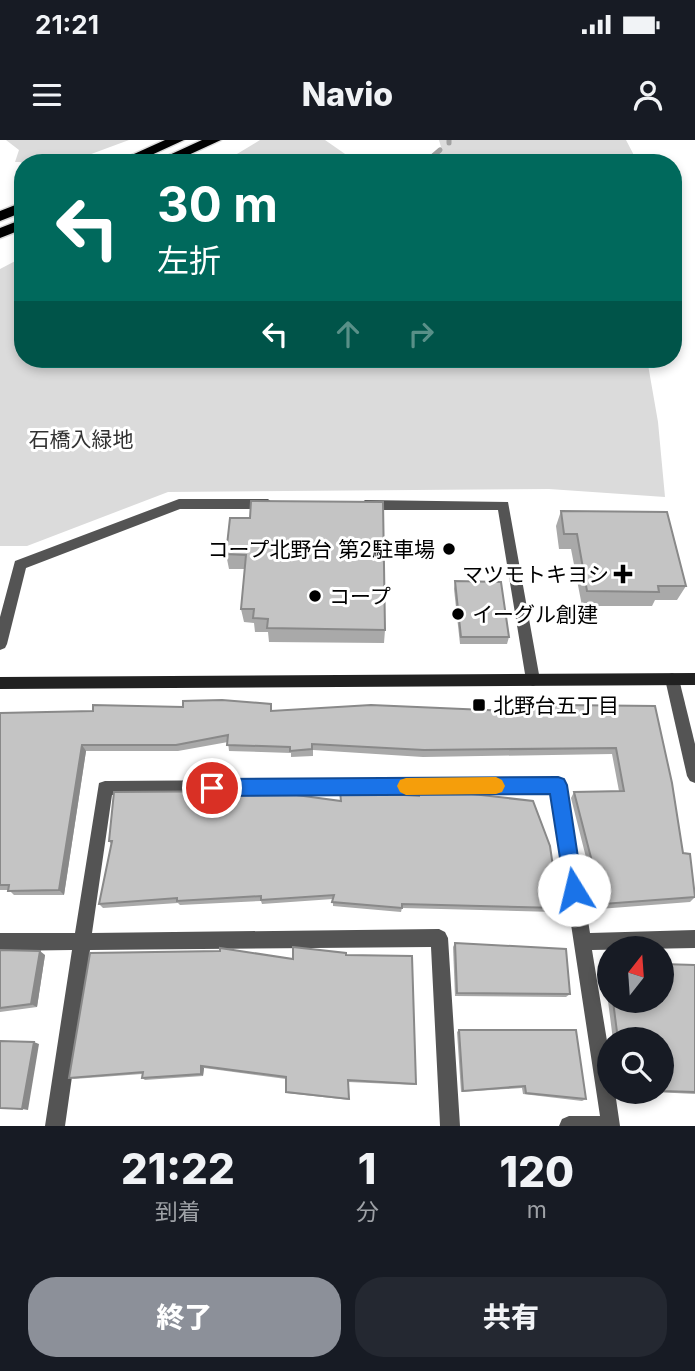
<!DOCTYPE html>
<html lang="ja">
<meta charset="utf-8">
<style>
body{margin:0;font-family:Inter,"Noto Sans JP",sans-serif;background:#242831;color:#f1f3f6;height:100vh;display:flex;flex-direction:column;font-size:26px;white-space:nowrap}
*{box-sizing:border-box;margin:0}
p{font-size:23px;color:#9ea1a6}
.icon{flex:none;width:38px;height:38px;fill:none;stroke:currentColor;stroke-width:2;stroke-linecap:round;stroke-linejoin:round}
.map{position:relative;height:986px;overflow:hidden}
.sheet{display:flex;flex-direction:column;background:#171b24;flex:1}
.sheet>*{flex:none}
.hud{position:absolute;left:14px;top:14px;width:668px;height:214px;border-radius:28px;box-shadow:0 4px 10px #0003;background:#00695c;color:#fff;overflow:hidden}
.needle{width:46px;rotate:17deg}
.buttons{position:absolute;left:597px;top:796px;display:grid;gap:14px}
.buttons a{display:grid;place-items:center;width:77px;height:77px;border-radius:50%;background:#171b24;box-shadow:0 4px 10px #0003;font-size:35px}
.pin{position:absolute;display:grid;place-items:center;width:60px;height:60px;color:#fff;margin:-30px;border:4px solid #fff;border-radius:50%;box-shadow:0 2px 7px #0007}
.me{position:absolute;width:77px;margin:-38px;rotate:351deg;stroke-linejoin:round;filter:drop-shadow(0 0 5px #0008)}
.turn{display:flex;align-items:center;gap:24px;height:147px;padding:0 28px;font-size:32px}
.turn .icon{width:91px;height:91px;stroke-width:2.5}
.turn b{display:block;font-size:49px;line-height:60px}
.lanes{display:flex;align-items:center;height:66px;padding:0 28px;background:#0003;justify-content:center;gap:35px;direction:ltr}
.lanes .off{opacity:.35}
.eta{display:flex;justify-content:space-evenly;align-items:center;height:119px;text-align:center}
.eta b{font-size:42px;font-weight:800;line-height:49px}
.action{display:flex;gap:14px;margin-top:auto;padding:14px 28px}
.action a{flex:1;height:80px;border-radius:28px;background:#8c9099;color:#fff;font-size:28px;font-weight:800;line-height:80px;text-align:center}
.action a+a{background:#242831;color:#f1f3f6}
.status{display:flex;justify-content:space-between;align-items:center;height:49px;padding:0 35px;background:#171b24;direction:ltr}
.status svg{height:19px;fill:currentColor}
header{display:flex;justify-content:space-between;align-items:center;height:91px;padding:0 28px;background:#171b24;font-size:32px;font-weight:800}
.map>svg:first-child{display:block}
.green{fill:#dbdbdb}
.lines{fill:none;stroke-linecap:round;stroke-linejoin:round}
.stream{stroke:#a2a2a2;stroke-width:5}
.highway-casing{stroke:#dbdbdb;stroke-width:3}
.street{fill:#545454;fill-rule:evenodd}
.secondary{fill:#212121;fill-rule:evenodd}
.highway{fill:#000;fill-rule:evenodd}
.wall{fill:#a9a9a9}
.shaded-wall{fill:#898989}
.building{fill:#c4c4c4;stroke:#898989;stroke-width:2}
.route{fill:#1a73e8;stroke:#114b97;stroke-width:2}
.slow{fill:#f59e0b}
.poi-dot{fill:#000;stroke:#fff;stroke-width:2.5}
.labels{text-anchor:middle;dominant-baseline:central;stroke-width:6;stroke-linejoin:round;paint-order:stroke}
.park-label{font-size:21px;fill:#323232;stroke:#fff}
.poi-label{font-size:21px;fill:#000;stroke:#fff;text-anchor:start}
</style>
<div class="status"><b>21:21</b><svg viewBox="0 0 49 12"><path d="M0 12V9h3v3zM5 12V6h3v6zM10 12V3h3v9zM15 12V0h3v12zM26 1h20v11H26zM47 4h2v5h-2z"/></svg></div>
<header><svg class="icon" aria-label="menu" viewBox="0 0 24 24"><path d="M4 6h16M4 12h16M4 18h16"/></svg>Navio<svg class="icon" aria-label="person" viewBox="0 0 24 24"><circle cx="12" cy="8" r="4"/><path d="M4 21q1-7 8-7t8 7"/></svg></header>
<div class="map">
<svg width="695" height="986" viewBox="0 0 695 986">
<rect width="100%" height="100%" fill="#fff"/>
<g class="green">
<polygon points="6,0 129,0 67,23 15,22 19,10"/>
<polygon points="260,0 325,0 358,23 222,23"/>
<polygon points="439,0 626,0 638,23 421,23 441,7"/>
<polygon points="23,117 23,219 647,219 658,282 665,357 549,349 168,352 27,406 0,406 0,129"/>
</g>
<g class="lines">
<g class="stream">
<polyline points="449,0 449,3"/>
<polyline points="425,23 440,10"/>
</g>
<defs>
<g id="highway">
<polygon points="165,0 184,0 134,23 114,23"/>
<polygon points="202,0 221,0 171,23 154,22"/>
<polygon points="23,62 23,72 0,81 0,71"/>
<polygon points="23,79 23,89 0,98 0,88"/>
</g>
</defs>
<use href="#highway" class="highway-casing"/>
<g class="street">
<polygon points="179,359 268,359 274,364 268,369 180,369 26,428 7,504 5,508 0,510 0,477 15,421"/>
<polygon points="365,360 508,362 540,540 538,544 533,546 528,544 526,540 498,370 365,370 359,365"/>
<polygon points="672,533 677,535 679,539 695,604 695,643 690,641 687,636 665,539 667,535"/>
<polygon points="558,638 564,640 566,645 590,793 695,790 695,808 592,810 609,913 609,952 615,952 620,986 559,986 562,979 569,976 600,976 551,652 112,655 92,793 439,789 445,792 448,798 460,986 440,986 431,807 90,810 65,986 45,986 72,810 0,811 0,793 75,793 99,643 105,641"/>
</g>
<polygon class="secondary" points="695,533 695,545 0,549 0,537"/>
<use href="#highway" class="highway"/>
</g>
<g class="wall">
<polygon points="561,371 686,446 677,460 655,460 652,466 582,466 571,409 559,409 556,386"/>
<polygon points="230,378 385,490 384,503 269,502 268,492 255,492 254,483 244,482 241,469 245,429 229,429 226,414"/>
<polygon points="455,441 509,497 507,504 460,504 454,449"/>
<polygon points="655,566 683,713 695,757 690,762 599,769 571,658 574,652 619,651 612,614 423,617 313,610 313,616 291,617 291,613 229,611 228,602 178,611 86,611 64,755 14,755 9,750 0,750 0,573 509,571"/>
<polygon points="419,653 559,768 555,772 402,768 401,772 333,766 333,759 262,764 261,761 180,765 178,763 103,768 99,764 111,704 109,701 340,661 418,656"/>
<polygon points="455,803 570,854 566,857 455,856 453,807"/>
<polygon points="0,810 45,815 37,867 0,872"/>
<polygon points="346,815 416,944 415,945 348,942 349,960 287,953 286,952 286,939 204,928 203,936 145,940 142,938 142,934 74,939 69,938 293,819"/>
<polygon points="607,819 609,819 609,861 662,861 695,825 695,954 654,952 662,952 662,900 613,900 603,822"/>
<polygon points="459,890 586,959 582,961 523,954 522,948 461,952 457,892"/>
</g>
<g class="shaded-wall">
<polygon points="82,605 86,611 64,755 59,750"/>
<polygon points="40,811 45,815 37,867 31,864"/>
<polygon points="34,902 39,904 28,970 22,969"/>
<polygon points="201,926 204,928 203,936 201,934"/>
</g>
<g class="building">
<polygon points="251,361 383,362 385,490 267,488 268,479 253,478 254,469 241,469 246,415 226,414 230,378 250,378"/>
<polygon points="561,371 667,372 686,446 658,446 659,452 587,451 577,394 564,394"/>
<polygon points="455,441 501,442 509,497 461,497"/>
<polygon points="222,560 271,564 271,571 371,565 509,571 560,565 655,566 672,643 683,713 690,714 695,757 603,764 574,652 624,651 616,608 424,610 312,604 312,609 290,611 290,607 227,605 228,595 176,605 82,605 59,750 8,751 9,745 0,745 0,573 93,571 93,565 183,567 183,561"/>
<polygon points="267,651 341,661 340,651 419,656 419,653 472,654 533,661 550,706 559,768 402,764 402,768 332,762 334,755 261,760 261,756 177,761 177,758 99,764 112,701 109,701 114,652"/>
<polygon points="455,803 566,809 570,854 457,853"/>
<polygon points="293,807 346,813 346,815 412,816 416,944 348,940 349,959 286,952 286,937 201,926 201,934 142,938 143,932 69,938 90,813 220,811 220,808 293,819"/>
<polygon points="0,810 40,811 31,864 0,868"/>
<polygon points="662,824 695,825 695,952 662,951 662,900 618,900 613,861 662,861"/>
<polygon points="459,890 576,890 586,959 526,953 525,946 463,951"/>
<polygon points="0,901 34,902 22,969 0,968"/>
</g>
<polygon class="route" points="558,637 564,639 567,645 583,750 581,756 574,759 567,756 565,750 550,654 212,656 206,653 203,648 206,642 212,639"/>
<polygon class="slow" points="496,637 502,640 505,646 502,652 496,654 406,655 400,652 397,646 400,640 406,638"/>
<g class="poi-dot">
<circle cx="449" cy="409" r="7"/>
<path d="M619.5 423.5h7v7h7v7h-7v7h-7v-7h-7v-7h7z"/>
<circle cx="315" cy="456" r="7"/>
<circle cx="458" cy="474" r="7"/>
<rect x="472" y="558" width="14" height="14" rx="3.5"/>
</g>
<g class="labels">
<g class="park-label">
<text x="81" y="299">石橋入緑地</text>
</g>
<g class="poi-label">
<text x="435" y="409" text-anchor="end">コープ北野台 第2駐車場</text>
<text x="609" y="434" text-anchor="end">マツモトキヨシ</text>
<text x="329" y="456">コープ</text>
<text x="472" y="474">イーグル創建</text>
<text x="493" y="565">北野台五丁目</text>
</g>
</g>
</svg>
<div class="buttons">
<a><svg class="needle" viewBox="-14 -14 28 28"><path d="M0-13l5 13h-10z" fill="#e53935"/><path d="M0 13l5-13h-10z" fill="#9ea1a6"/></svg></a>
<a><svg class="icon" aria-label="search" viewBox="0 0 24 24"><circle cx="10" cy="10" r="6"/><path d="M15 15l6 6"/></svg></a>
</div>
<div class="pin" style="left:212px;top:648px;background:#d93025"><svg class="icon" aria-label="arrive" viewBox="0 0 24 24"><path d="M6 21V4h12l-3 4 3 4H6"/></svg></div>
<svg class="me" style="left:574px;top:750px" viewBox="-20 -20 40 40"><circle r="19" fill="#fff"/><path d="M0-13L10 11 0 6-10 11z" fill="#1a73e8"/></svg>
<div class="hud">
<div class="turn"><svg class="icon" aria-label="left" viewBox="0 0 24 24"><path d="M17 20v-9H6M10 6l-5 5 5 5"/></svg><div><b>30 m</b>左折</div></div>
<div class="lanes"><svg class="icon" aria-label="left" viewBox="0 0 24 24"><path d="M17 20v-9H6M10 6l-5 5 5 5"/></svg><svg class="icon off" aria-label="ahead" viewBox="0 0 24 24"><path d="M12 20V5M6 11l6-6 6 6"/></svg><svg class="icon off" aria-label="right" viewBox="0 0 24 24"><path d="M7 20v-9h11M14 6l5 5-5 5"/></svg></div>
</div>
</div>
<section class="sheet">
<div class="eta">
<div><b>21:22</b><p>到着</p></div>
<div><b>1</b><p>分</p></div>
<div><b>120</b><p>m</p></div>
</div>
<div class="action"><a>終了</a><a>共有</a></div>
</section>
